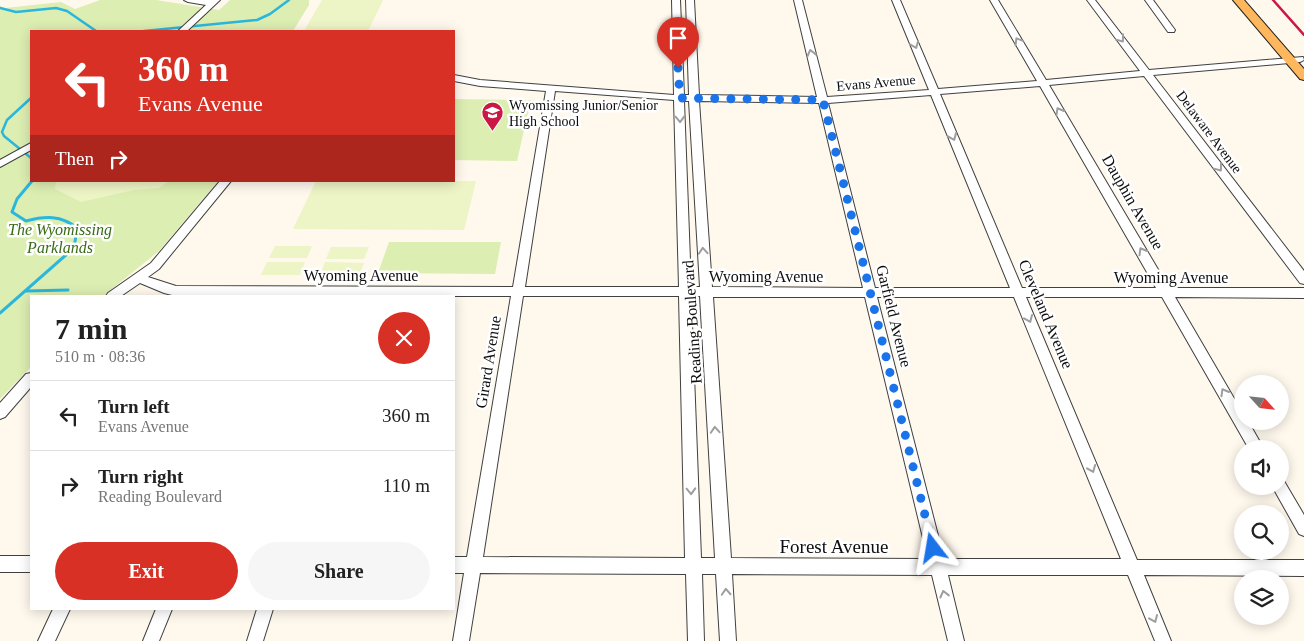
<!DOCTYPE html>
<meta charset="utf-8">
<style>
body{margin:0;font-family:Georgia,serif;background:#f6f6f6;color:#222;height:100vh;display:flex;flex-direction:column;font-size:19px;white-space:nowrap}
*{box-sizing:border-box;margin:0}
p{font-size:16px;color:#767676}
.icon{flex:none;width:28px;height:28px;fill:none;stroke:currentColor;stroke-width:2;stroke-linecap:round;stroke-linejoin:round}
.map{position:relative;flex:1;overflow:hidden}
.drawer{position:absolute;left:30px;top:295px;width:425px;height:315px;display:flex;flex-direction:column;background:#fff;border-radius:0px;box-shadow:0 2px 12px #0003}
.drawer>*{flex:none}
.hud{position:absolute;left:30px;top:30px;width:425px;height:152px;border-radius:0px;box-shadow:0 2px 12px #0003;background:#d93025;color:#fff;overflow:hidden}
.needle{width:32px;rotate:117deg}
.controls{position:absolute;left:1234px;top:375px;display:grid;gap:10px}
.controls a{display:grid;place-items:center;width:55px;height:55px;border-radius:50%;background:#fff;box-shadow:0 2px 12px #0003;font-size:25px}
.pin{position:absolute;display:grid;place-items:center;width:42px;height:42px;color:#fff;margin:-51px -21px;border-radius:50% 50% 50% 0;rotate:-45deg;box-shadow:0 0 5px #0007}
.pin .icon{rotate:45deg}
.me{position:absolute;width:55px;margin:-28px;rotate:346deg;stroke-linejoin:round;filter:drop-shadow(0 0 4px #0008)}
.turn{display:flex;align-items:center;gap:18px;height:105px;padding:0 25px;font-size:22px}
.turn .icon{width:65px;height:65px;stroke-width:2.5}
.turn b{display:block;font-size:35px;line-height:42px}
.then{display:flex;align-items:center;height:48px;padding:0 25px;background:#0003;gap:10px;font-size:19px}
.round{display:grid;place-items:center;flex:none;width:52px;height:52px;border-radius:26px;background:#f6f6f6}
.headline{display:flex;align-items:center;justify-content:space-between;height:85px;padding:0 25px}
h1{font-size:30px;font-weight:600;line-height:38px}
.action{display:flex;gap:10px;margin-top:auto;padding:10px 25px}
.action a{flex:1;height:58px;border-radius:30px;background:#d93025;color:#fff;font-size:20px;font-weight:600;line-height:58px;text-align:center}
.action a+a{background:#f6f6f6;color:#222}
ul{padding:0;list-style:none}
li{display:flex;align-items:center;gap:15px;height:70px;padding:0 25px;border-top:1px solid #e0e0e0}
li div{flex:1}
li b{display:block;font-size:19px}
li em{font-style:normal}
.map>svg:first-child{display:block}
.green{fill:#ddeeb2}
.pitch{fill:#edf4c5}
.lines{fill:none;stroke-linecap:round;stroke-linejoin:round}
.stream-far1{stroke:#2bb7db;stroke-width:2.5}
.stream{stroke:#2bb7db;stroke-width:3}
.minor-casing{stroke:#404040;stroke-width:2}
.major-casing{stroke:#1e1e1e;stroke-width:2}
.minor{fill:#fff;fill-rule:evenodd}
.major{fill:#ffb75d;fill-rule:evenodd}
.rail{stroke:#cb1743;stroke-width:2.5}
.oneway{stroke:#9e9e9e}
.route{stroke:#1a73e8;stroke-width:9;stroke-dasharray:0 16.2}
.labels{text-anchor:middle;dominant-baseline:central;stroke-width:5;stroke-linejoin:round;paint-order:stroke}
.far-street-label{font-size:14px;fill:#0d0d0d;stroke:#fff}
.far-poi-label{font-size:14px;fill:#0d0d0d;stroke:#fff;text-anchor:start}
.street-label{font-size:16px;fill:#0d0d0d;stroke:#fff}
.park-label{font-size:16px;font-style:italic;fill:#396b17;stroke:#fff}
.near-street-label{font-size:19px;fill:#0d0d0d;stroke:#fff}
</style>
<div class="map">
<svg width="1304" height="641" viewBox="0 0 1304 641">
<rect width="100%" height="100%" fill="#fff8ed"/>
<g class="green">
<polygon points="100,0 156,0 219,10 230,0 309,0 309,5 293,31 31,31 31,181 218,181 159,251 103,296 31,296 31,367 0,399 0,6 5,8 61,2 75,9"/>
<polygon points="454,99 531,100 517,161 454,160"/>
<polygon points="389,242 501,242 495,274 378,273"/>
</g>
<g class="pitch">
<polygon points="322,0 383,0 368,31 304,31"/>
<polygon points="56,181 169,181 159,188 134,190 81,202 55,189"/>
<polygon points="316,181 476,181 464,230 293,229"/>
<polygon points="275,246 312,246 307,258 269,258"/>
<polygon points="331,247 369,247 364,259 326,259"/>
<polygon points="267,262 305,262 300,275 261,275"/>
<polygon points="325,262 364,263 359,275 320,275"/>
</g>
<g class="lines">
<g class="stream-far1">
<polyline points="0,8 16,12 56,8 67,11 96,31"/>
<polyline points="144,31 257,20 270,14 289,0"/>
<polyline points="31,98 7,120 2,132 4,136 31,158"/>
</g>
<g class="stream">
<polyline points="26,291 68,290"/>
<path d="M0,313L67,254L75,242L77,228C61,215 45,216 26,221L12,212L17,199L32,181"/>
</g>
<defs>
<g id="minor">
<polygon points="184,0 220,0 187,31 178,31 206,5 188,2"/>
<path d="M672,0H680L684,95H689L686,0H694L699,95L817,97L794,0H802L827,97L929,90L892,0H900L938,89L1037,81L990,0H998L1046,80L1140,71L1087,0H1095L1149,70L1303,57L1304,60L1300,62L1153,75L1304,271V284L1300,283L1144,76L1049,85L1169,288H1304V298L1175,297L1242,412V421H1248L1264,449H1249L1162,297H1026L1137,560H1304V576L1144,575L1171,641H1155L1128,575H948L964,641H948L932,575L732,574L736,641H720L716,574H702L704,641H688L686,574L480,573L469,641H453L464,573H454V557H467L511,296H176L164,293L140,283L121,296H106L108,293L151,263L220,181H231L159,269L148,277L176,286L513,287L546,91L480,86L454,81V75L480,80L674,95ZM1040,86L1156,288H1022L940,94ZM555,91L674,100L679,287H525ZM931,95L1010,288H875L828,103ZM684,101H689L700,287H691ZM699,101L819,103L863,288L712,287ZM523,296H679L685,558L483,557ZM691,296H700L715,558H701ZM713,297H865L928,559L731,558ZM877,297H1014L1121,559H944Z"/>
<polygon points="1145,0 1153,0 1175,30 1174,32 1168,32"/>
<polygon points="31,143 31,150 0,167 0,160"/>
<polygon points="31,373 31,387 5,417 0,419 0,403 26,374"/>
<polygon points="1280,480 1284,481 1304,515 1304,536 1299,534 1272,486 1280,486"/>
<rect x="0" y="556" width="31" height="16"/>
<polygon points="53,609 70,609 55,641 38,641"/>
<polygon points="156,609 172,609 159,641 143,641"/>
<polygon points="257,609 273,609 263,641 247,641"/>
</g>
<polygon id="major" points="1233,0 1244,0 1304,69 1304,80 1300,79"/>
</defs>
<use href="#minor" class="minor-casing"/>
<use href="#major" class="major-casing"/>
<use href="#minor" class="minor"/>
<use href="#major" class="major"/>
<polyline class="rail" points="1273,0 1304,35"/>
</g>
<defs><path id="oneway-chevron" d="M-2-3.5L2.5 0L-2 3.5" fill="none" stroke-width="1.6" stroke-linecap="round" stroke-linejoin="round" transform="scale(1.25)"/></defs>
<g class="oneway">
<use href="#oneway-chevron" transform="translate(1121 39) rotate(53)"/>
<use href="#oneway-chevron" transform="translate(1018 41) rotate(-121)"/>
<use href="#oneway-chevron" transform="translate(915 45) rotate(68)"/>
<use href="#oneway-chevron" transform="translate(811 53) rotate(-104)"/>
<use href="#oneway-chevron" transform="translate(1059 111) rotate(-120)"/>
<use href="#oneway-chevron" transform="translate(680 119) rotate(88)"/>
<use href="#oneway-chevron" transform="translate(953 137) rotate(67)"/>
<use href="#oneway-chevron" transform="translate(1219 168) rotate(53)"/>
<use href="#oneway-chevron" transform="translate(703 251) rotate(-94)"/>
<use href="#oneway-chevron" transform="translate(1142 251) rotate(-120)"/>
<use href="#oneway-chevron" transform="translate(1029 319) rotate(67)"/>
<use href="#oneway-chevron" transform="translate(1224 392) rotate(-120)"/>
<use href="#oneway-chevron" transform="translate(715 430) rotate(-94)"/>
<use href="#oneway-chevron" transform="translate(1092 469) rotate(68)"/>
<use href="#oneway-chevron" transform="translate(691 491) rotate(88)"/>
<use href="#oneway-chevron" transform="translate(726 592) rotate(-93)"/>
<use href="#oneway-chevron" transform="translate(944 594) rotate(-104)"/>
<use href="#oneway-chevron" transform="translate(1154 619) rotate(67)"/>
</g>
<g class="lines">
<polyline class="route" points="678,68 680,98 823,100 933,548"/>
</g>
<defs>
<symbol id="school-pin" viewBox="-11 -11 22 30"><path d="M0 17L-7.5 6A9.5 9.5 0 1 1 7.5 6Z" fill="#cb1743" stroke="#fff"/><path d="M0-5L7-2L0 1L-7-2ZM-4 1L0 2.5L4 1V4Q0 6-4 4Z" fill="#fff"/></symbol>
</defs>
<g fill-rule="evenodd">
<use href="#school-pin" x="480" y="100" width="25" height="34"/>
</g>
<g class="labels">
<g class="far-street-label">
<text transform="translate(876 83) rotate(-5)">Evans Avenue</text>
<text transform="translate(1209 132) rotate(53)">Delaware Avenue</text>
</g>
<g class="far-poi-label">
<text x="509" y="105">Wyomissing Junior/Senior<tspan x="509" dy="16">High School</tspan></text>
</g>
<g class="street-label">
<text transform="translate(1133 202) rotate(60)">Dauphin Avenue</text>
<text x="361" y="275">Wyoming Avenue</text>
<text x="766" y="276">Wyoming Avenue</text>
<text x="1171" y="277">Wyoming Avenue</text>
<text transform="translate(1046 314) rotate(67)">Cleveland Avenue</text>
<text transform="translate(894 316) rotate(76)">Garfield Avenue</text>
<text transform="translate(692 322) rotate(-94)">Reading Boulevard</text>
<text transform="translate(488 362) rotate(-81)">Girard Avenue</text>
</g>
<g class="park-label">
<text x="60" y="229">The Wyomissing<tspan x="60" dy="18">Parklands</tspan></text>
</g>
<g class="near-street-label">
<text x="834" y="546">Forest Avenue</text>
</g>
</g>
</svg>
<div class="controls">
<a><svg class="needle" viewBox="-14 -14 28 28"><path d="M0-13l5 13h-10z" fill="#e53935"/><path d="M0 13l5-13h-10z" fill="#767676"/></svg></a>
<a><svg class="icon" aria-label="sound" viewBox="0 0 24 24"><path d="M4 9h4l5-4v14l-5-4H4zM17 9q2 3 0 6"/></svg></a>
<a><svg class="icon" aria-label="search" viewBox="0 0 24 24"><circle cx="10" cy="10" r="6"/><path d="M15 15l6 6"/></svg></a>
<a><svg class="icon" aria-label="layers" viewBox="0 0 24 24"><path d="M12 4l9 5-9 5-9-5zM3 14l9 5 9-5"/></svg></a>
</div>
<div class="pin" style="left:678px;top:68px;background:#d93025"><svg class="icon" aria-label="arrive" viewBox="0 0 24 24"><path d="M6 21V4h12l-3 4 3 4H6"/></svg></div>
<svg class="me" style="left:933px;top:548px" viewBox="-20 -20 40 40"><path d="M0-17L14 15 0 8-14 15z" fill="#1a73e8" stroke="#fff" stroke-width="4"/></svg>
<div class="hud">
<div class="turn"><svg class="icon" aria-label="left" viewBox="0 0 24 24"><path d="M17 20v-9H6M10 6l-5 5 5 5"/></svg><div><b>360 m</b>Evans Avenue</div></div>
<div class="then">Then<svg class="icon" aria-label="right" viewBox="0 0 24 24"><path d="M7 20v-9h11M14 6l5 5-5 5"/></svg></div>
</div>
<section class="drawer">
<div class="headline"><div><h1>7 min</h1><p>510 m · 08:36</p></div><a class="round" style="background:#d93025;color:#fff"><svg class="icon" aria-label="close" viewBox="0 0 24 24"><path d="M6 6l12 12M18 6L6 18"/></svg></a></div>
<ul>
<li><svg class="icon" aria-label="left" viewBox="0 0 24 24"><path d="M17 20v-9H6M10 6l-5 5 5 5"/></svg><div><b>Turn left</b><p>Evans Avenue</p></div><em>360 m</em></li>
<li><svg class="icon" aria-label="right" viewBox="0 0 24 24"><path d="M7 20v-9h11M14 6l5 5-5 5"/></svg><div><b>Turn right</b><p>Reading Boulevard</p></div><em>110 m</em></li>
</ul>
<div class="action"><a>Exit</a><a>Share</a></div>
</section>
</div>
